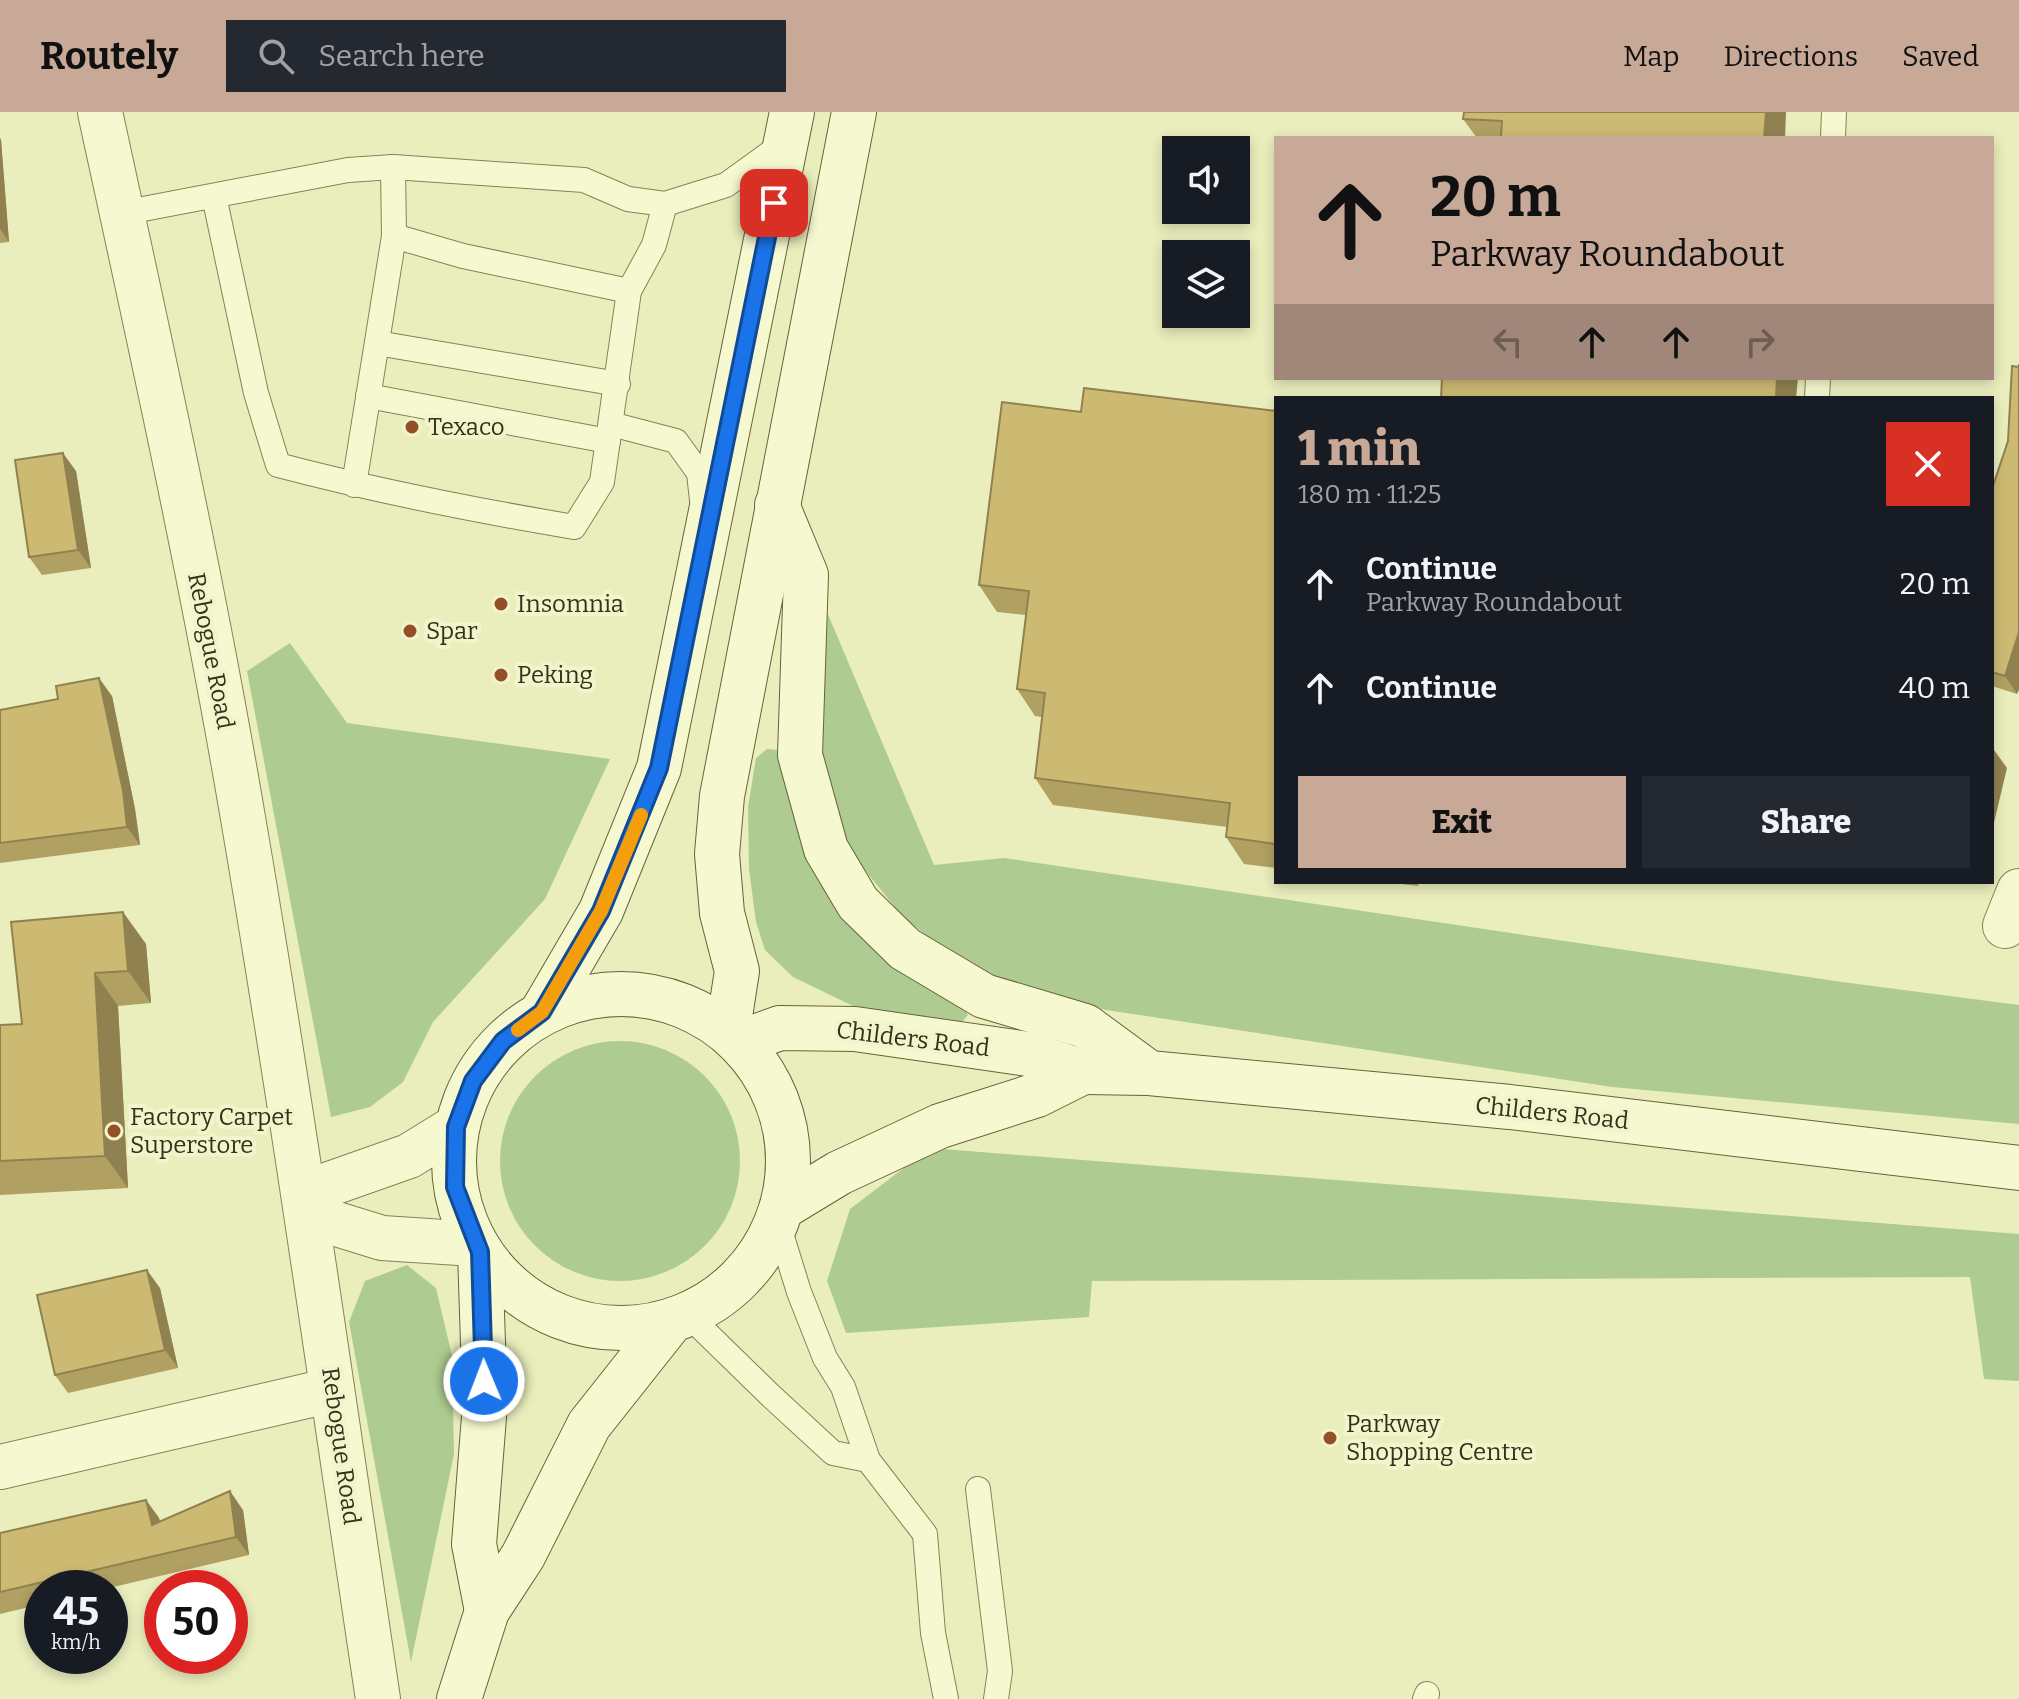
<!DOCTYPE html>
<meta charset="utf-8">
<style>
body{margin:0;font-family:Bitter,serif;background:#242831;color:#f1f3f6;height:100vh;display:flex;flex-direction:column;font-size:30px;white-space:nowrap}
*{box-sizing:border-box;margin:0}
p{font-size:26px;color:#9ea1a6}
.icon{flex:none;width:44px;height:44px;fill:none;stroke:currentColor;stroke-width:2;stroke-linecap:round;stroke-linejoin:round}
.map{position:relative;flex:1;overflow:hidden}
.drawer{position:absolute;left:1274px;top:284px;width:720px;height:488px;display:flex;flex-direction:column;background:#171b24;border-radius:0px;box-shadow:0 4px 12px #0003}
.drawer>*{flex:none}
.banner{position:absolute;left:1274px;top:24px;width:720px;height:244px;border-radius:0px;box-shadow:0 4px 12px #0003;background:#c8a998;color:#111;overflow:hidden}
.tools{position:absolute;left:1162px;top:24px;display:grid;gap:16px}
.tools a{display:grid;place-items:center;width:88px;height:88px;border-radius:0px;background:#171b24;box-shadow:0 4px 12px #0003;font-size:40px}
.speed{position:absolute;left:24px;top:1458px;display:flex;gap:16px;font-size:40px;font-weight:700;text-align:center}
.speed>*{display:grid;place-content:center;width:104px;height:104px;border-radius:50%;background:#171b24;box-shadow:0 4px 12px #0003;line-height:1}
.speed small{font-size:20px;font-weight:400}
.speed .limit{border:12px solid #d22;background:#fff;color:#111}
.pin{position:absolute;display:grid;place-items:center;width:68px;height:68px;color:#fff;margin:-34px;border-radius:16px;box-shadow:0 4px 12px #0006}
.me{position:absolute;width:88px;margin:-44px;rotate:359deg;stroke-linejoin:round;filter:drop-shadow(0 0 6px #0008)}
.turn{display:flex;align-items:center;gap:28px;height:168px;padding:0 24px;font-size:36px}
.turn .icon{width:104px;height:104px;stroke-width:2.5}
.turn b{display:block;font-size:56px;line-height:68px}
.lanes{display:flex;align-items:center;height:76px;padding:0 24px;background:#0003;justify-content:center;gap:40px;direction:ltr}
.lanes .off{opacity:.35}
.round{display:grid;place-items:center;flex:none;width:84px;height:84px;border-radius:0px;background:#242831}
.overview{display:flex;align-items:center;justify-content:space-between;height:136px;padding:0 24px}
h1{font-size:48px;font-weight:800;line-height:60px;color:#c8a998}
.primary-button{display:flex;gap:16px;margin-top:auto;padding:16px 24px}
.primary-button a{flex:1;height:92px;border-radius:0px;background:#c8a998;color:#111;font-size:32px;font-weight:800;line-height:92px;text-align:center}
.primary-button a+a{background:#242831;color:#f1f3f6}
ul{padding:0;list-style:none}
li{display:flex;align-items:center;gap:24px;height:104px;padding:0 24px}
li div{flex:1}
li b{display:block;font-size:30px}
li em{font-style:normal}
header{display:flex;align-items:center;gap:48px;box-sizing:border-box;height:112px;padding:0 40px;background:#c8a998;color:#111}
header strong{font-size:38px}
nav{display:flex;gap:44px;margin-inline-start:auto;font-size:28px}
.search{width:560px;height:72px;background:#242831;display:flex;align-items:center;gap:20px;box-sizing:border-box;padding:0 28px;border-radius:0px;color:#9ea1a6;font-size:30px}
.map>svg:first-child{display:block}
.green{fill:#aecc91}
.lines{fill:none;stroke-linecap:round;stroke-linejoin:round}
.lane-casing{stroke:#868256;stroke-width:26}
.street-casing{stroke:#868256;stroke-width:46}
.secondary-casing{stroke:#676239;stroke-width:46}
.lane{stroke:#f6f9d0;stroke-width:24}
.street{stroke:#f6f9d0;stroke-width:44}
.secondary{stroke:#f6f9d0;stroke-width:44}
.wall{fill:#b0a062}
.shaded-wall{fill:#908250}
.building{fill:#cdba72;stroke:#908250;stroke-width:2}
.route-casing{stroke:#114b97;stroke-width:20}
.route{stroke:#1a73e8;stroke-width:14}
.slow{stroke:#f59e0b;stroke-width:14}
.poi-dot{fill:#954f25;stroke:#f2f5cc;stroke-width:3}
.labels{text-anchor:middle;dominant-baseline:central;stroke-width:8;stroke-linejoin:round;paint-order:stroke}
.poi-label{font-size:24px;fill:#35311b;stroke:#f2f5cc;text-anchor:start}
.street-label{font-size:24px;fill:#35311b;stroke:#f2f5cc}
</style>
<header>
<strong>Routely</strong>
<div class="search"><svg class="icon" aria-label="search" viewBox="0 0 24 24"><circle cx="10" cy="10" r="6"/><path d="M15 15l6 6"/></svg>Search here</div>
<nav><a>Map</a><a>Directions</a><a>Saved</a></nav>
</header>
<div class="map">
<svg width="2019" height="1587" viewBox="0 0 2019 1587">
<rect width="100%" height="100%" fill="#eaeebd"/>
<g class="green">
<polygon points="824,493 934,753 1004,746 1842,870 2019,893 2019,1012 1612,975 1041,888 960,850 903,805 850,740 820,645"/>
<polygon points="290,531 347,611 610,647 545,787 433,910 403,970 370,995 331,1005 247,559"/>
<polygon points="767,637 779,638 801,717 962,893 968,903 961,911 853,894 793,865 765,838 756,810 749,757 748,695 756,646"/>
<circle cx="620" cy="1049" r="120"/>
<polygon points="930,1036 2019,1122 2019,1269 1984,1267 1970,1165 1092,1169 1089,1205 846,1221 827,1169 850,1097"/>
<polygon points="407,1153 436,1176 452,1244 454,1342 411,1550 349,1210 365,1169"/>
</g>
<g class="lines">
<defs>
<g id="lane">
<polyline points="1833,26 1834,0"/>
<polyline points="393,55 394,124 463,144 629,179 654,133 665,92"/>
<path d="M214,84L256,281L278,353C376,379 474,398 574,415L602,370L629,179"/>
<polyline points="122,101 348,58 393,55 584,68 628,87 665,92 726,73 784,31"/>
<polyline points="377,231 618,272"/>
<polyline points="368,284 608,329"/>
<polyline points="1817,286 1818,266"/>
<polyline points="611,312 676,329 699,361 702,388"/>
<polyline points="354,373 394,124"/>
<polyline points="778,1112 799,1180 825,1246 843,1275 868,1348 925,1422 933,1521 946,1587"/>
<polyline points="689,1204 770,1283 833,1341 868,1348"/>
<polyline points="978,1377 1000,1559 996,1587"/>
<polyline points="1425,1587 1427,1582"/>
</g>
<g id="street">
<path d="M100,0C151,235 203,470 243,706C293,999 334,1293 378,1587"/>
<polyline points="2005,814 2019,779"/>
<polyline points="456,1015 409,1044 304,1081 327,1109 382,1126 475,1132"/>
<polyline points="0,1355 332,1278"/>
</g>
<g id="secondary">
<polyline points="777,393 806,463 800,643 826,737 858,791 905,837 984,884 1085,914 1149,961"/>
<circle cx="621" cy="1049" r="167"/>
<polyline points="542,900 601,799 659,656 792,0"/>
<polyline points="728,917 737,859 722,801 717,742 722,684 854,0"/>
<polyline points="741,930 780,916 855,917 1028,942 1083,960 1149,961 1510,995 2019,1056"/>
<polyline points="783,1095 839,1061 940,1014 1037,983 1083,960"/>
<polyline points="480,1140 485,1292 474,1432 487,1499"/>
<polyline points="459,1587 487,1499 523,1444 589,1313 669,1212"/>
</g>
</defs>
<use href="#lane" class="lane-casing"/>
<use href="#street" class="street-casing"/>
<use href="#secondary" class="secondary-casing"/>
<use href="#lane" class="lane"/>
<use href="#street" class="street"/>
<use href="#secondary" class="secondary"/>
</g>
<g class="wall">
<polygon points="1463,7 1785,26 1477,26"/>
<polygon points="0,26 1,28 9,130 0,131"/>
<polygon points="1276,299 1276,756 1244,752 1226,725 1227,715 1053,693 1035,666 1042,605 1035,604 1017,577 1026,503 997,500 979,473 1081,300"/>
<polygon points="76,359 91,456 42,463 29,445"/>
<polygon points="1992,377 2017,582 1992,574"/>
<polygon points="112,584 135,697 140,733 0,751 0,598"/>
<polygon points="1386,770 1419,770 1418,774"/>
<polygon points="11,810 146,832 151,891 118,894 128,1076 0,1083 0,913 22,912"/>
<polygon points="160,1176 178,1256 68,1281 55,1263"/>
<polygon points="146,1388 159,1406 160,1410 243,1398 249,1443 109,1476 42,1476 42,1492 0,1502 0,1421"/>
</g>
<g class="shaded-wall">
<polygon points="1766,0 1786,0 1785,26 1764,26"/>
<polygon points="0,26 1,28 9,130 0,117"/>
<polygon points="1777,266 1798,266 1796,286 1776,286"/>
<polygon points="63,341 76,359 91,456 78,438"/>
<polygon points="2019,520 2019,578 2017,582 2005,564"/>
<polygon points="99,566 112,584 135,697 140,733 127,715"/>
<polygon points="1994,638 2007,656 1992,719 1992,646"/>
<polygon points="123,800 146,832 151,891 128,859"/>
<polygon points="95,861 118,894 128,1076 105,1044"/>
<polygon points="147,1158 160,1176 178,1256 165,1238"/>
<polygon points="230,1379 243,1398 249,1443 236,1425"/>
<polygon points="146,1388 159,1406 164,1432 152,1413"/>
</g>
<g class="building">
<polygon points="1464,0 1766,0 1764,26 1501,26 1502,9 1463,7"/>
<polygon points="2019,252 2019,520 2005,564 1992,560 1992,377 2008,329 2012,254 2019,255"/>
<polygon points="1442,266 1777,266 1776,286 1441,286"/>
<polygon points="1084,276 1276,299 1276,732 1226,725 1230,691 1035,666 1045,581 1017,577 1029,479 979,473 1002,290 1081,300"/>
<polygon points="63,341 78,438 29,445 15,348"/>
<polygon points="99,566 123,679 127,715 0,731 0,598 58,587 56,574"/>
<polygon points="123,800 128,859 95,861 105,1044 0,1049 0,913 22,912 11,810"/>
<polygon points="147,1158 165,1238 55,1263 37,1183"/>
<polygon points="230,1379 236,1425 0,1480 0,1421 146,1388 152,1413"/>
</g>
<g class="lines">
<defs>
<polyline id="route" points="484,1269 480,1140 455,1075 456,1015 473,969 503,929 542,900 601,799 659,656 774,91"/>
</defs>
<use href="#route" class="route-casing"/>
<use href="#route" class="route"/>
<polyline class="slow" points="518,918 542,900 601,799 641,703"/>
</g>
<g class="poi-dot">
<circle cx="412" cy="315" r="8"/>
<circle cx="501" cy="492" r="8"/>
<circle cx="410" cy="519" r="8"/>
<circle cx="501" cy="563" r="8"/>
<circle cx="114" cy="1019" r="8"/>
<circle cx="1330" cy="1326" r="8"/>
</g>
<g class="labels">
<g class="poi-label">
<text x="428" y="315">Texaco</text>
<text x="517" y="492">Insomnia</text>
<text x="426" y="519">Spar</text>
<text x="517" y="563">Peking</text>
<text x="130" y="1005">Factory Carpet<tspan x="130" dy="28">Superstore</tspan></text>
<text x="1346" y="1312">Parkway<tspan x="1346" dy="28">Shopping Centre</tspan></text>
</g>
<g class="street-label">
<text transform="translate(211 539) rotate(79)">Rebogue Road</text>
<text transform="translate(913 927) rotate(7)">Childers Road</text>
<text transform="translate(1552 1001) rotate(6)">Childers Road</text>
<text transform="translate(341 1334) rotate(82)">Rebogue Road</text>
</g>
</g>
</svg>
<div class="tools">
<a><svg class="icon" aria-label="sound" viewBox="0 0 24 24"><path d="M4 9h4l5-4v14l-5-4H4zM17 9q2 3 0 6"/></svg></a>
<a><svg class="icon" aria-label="layers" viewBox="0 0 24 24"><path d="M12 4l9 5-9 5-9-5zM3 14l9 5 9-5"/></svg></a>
</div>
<div class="speed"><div>45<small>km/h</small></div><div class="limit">50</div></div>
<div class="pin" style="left:774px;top:91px;background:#d93025"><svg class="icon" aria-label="arrive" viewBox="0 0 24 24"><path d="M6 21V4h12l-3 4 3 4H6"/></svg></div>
<svg class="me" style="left:484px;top:1269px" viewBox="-20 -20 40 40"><circle r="17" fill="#1a73e8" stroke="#fff" stroke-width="3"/><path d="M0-11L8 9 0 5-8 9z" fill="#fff"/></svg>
<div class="banner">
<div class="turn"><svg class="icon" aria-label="ahead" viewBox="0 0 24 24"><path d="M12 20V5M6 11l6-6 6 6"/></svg><div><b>20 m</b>Parkway Roundabout</div></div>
<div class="lanes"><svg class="icon off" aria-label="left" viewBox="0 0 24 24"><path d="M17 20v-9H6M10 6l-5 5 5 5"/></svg><svg class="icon" aria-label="ahead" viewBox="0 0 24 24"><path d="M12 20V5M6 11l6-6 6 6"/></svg><svg class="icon" aria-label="ahead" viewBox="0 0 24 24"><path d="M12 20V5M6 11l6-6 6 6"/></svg><svg class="icon off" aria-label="right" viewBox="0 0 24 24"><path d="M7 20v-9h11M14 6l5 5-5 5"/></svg></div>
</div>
<section class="drawer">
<div class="overview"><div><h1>1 min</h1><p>180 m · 11:25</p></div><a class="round" style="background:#d93025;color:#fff"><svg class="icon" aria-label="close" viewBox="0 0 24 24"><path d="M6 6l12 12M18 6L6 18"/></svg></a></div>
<ul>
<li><svg class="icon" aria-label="ahead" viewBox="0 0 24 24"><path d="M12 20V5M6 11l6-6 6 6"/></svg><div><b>Continue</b><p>Parkway Roundabout</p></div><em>20 m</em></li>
<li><svg class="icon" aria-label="ahead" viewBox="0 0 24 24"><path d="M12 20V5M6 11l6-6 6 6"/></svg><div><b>Continue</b></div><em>40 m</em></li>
</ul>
<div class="primary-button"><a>Exit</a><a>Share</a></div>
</section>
</div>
